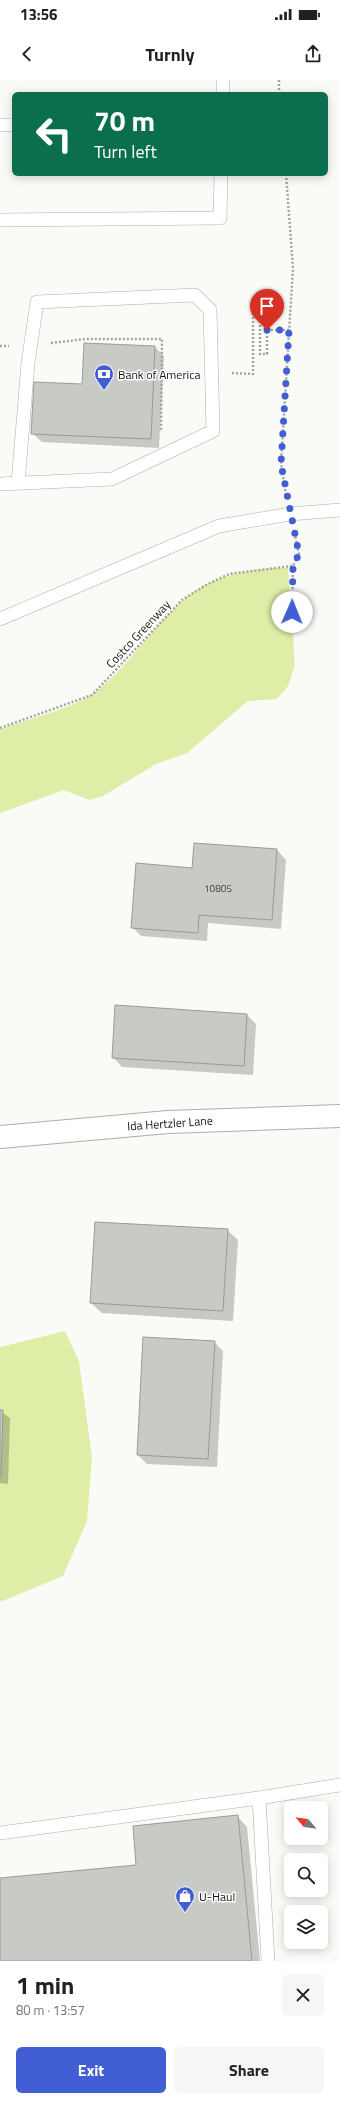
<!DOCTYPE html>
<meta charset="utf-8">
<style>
body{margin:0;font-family:"Titillium Web",sans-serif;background:#f6f6f6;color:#202124;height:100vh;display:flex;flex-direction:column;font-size:15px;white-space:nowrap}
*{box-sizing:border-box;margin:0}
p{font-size:13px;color:#757577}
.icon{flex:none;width:22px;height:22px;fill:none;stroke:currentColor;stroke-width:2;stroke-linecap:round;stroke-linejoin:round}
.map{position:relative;height:1881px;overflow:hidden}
.side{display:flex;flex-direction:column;background:#fff;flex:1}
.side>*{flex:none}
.top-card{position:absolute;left:12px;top:12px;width:316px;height:84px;border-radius:6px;box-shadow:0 2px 10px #0003;background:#0b6e4f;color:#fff;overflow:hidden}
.needle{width:26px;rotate:298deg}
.tools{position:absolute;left:284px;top:1721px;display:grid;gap:8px}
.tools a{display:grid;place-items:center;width:44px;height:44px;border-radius:6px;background:#fff;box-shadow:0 2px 10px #0003;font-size:20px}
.pin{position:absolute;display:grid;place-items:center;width:34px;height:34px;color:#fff;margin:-41px -17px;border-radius:50% 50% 50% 0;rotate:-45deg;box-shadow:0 0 4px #0007}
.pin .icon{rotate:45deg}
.me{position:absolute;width:44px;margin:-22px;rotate:1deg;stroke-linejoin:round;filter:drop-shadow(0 0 3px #0008)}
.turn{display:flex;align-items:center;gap:14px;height:84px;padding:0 16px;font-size:18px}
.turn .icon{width:52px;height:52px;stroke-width:2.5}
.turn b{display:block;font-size:28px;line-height:34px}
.round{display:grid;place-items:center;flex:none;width:42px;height:42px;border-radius:6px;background:#f6f6f6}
.overview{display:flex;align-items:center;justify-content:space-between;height:68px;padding:0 16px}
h1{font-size:24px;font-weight:700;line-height:30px}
.cta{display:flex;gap:8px;margin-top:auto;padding:8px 16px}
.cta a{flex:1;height:46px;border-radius:6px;background:#415fd2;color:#fff;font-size:16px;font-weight:700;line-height:46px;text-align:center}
.cta a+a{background:#f6f6f6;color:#202124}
.status{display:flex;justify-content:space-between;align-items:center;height:28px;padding:0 20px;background:#fff;direction:ltr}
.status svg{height:11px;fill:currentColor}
header{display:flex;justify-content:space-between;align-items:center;height:52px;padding:0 16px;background:#fff;font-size:18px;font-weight:700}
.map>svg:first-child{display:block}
.green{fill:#deeea6}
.shadow{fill:#0003}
.building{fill:#c8cac5;stroke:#9a9b97}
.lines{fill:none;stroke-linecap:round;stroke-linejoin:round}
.service-casing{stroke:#adaeaa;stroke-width:14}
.minor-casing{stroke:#adaeaa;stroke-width:24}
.path{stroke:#a3a4a1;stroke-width:2.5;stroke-dasharray:2 2;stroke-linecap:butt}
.service{stroke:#fff;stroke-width:13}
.minor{stroke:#fff;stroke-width:22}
.route{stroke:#415fd2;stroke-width:7;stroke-dasharray:0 12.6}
.labels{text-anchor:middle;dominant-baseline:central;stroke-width:3;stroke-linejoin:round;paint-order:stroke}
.number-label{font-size:10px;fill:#424340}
.poi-label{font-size:12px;fill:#161614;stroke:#fff;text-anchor:start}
.street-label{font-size:12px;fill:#161614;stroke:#fff}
</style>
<div class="status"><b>13:56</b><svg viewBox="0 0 49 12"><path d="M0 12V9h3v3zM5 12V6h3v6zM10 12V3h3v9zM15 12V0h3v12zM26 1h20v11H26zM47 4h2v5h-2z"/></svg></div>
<header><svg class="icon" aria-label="back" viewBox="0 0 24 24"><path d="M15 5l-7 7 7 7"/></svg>Turnly<svg class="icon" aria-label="share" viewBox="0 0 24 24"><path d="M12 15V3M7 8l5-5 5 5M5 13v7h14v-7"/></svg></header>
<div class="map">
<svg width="340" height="1881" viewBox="0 0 340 1881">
<rect width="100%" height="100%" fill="#fafbf7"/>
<g class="green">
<path d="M270,488H288L295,585L288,606L277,619L248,621L187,673L156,684L103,716L89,720L64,710L0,733V649C25,640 74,628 94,613C135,583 159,532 203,506C223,495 248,491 270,488Z"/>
<polygon points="65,1251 79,1281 92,1377 87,1441 63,1496 0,1522 0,1267"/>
</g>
<g class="shadow">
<polygon points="85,264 155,267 164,276 159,368 42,362 32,353 83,305"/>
<polygon points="195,764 277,770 286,780 281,849 208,843 207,861 141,856 132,847 193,789"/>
<polygon points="247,935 256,944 253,995 122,987 113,977"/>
<polygon points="96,1143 227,1150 238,1160 233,1241 102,1233 91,1223"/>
<polygon points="214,1262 223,1271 217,1387 147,1384 138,1375"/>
<polygon points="0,1331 10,1338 8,1404 0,1403"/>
<polygon points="237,1736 247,1747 260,1881 0,1881 0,1799 137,1785"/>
</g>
<g class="building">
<polygon points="84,263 155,266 151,359 31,354 34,302 82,304"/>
<polygon points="194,763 277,769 272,840 199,835 198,853 131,848 136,783 192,788"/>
<polygon points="115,925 247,934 244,986 112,978"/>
<polygon points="95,1142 228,1149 223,1231 90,1223"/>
<polygon points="143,1257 215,1261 208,1379 137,1375"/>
<polygon points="0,1330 3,1330 1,1397 0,1397"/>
<polygon points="238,1735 252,1881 0,1881 0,1798 136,1785 133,1746"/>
</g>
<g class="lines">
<defs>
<g id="service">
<polyline points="223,14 223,0"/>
<polyline points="0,45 14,45"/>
<polyline points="0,140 220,138 221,94"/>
<polyline points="0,404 112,399 213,351 210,230 195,215 37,222 28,283 18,403"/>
<polyline points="0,539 219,446 290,434 340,430"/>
<polyline points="259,1718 268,1881"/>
<polyline points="0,1753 259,1718 340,1705"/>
</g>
<polyline id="minor" points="0,1057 168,1042 340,1036"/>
</defs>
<use href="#service" class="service-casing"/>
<use href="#minor" class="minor-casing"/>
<g class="path">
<polyline points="279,0 279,14"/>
<polyline points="286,94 293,188 281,383 286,415"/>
<polyline points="51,263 86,259 162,259 161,352"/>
<polyline points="0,266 9,266"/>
<polyline points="161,293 191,293"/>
<polyline points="232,293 253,294 253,230 260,229 260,274 267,274 267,250 289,250"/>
<polyline points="292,533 293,486 299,474 295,455"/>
<polyline points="0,648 92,615 182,520 206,505 229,494 293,486"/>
</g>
<use href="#service" class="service"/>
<use href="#minor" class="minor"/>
</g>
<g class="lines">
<polyline class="route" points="267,250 289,250 281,384 299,474 293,486 292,532"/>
</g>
<defs>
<symbol id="bank-pin" viewBox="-11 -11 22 30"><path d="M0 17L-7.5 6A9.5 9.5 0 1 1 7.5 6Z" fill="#415fd2" stroke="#fff"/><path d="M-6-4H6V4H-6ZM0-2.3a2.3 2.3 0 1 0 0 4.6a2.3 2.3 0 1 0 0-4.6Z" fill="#fff"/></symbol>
<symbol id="shop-pin" viewBox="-11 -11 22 30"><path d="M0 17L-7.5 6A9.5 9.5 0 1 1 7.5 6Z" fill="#415fd2" stroke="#fff"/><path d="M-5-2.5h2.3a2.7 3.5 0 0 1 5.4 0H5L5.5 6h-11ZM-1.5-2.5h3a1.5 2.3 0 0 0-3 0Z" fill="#fff"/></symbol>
</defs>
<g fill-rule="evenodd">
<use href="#bank-pin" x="93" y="283" width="22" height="30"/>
<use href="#shop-pin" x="174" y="1805" width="22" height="30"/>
</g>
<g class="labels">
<g class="number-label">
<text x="218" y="808">10805</text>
</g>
<g class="poi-label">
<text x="118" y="294">Bank of America</text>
<text x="199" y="1816">U-Haul</text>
</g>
<g class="street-label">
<text transform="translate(138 554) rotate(-47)">Costco Greenway</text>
<text transform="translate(170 1043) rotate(-4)">Ida Hertzler Lane</text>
</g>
</g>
</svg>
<div class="tools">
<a><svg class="needle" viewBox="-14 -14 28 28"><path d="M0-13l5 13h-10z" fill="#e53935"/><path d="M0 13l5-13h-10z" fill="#757577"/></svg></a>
<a><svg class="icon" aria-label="search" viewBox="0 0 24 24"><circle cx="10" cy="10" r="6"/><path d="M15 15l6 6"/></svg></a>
<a><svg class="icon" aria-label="layers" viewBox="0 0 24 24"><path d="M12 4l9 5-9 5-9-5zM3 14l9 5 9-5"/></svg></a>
</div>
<div class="pin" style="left:267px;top:250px;background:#d93025"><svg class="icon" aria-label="arrive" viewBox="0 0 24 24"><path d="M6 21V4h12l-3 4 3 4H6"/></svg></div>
<svg class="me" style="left:292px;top:532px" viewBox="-20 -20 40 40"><circle r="19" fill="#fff"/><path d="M0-13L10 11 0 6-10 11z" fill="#415fd2"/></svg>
<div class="top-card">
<div class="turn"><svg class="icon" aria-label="left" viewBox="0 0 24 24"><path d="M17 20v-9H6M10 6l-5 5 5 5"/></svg><div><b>70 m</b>Turn left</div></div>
</div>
</div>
<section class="side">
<div class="overview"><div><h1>1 min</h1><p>80 m · 13:57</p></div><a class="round"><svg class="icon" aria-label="close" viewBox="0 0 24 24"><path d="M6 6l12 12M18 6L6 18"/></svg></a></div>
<div class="cta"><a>Exit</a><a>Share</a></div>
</section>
